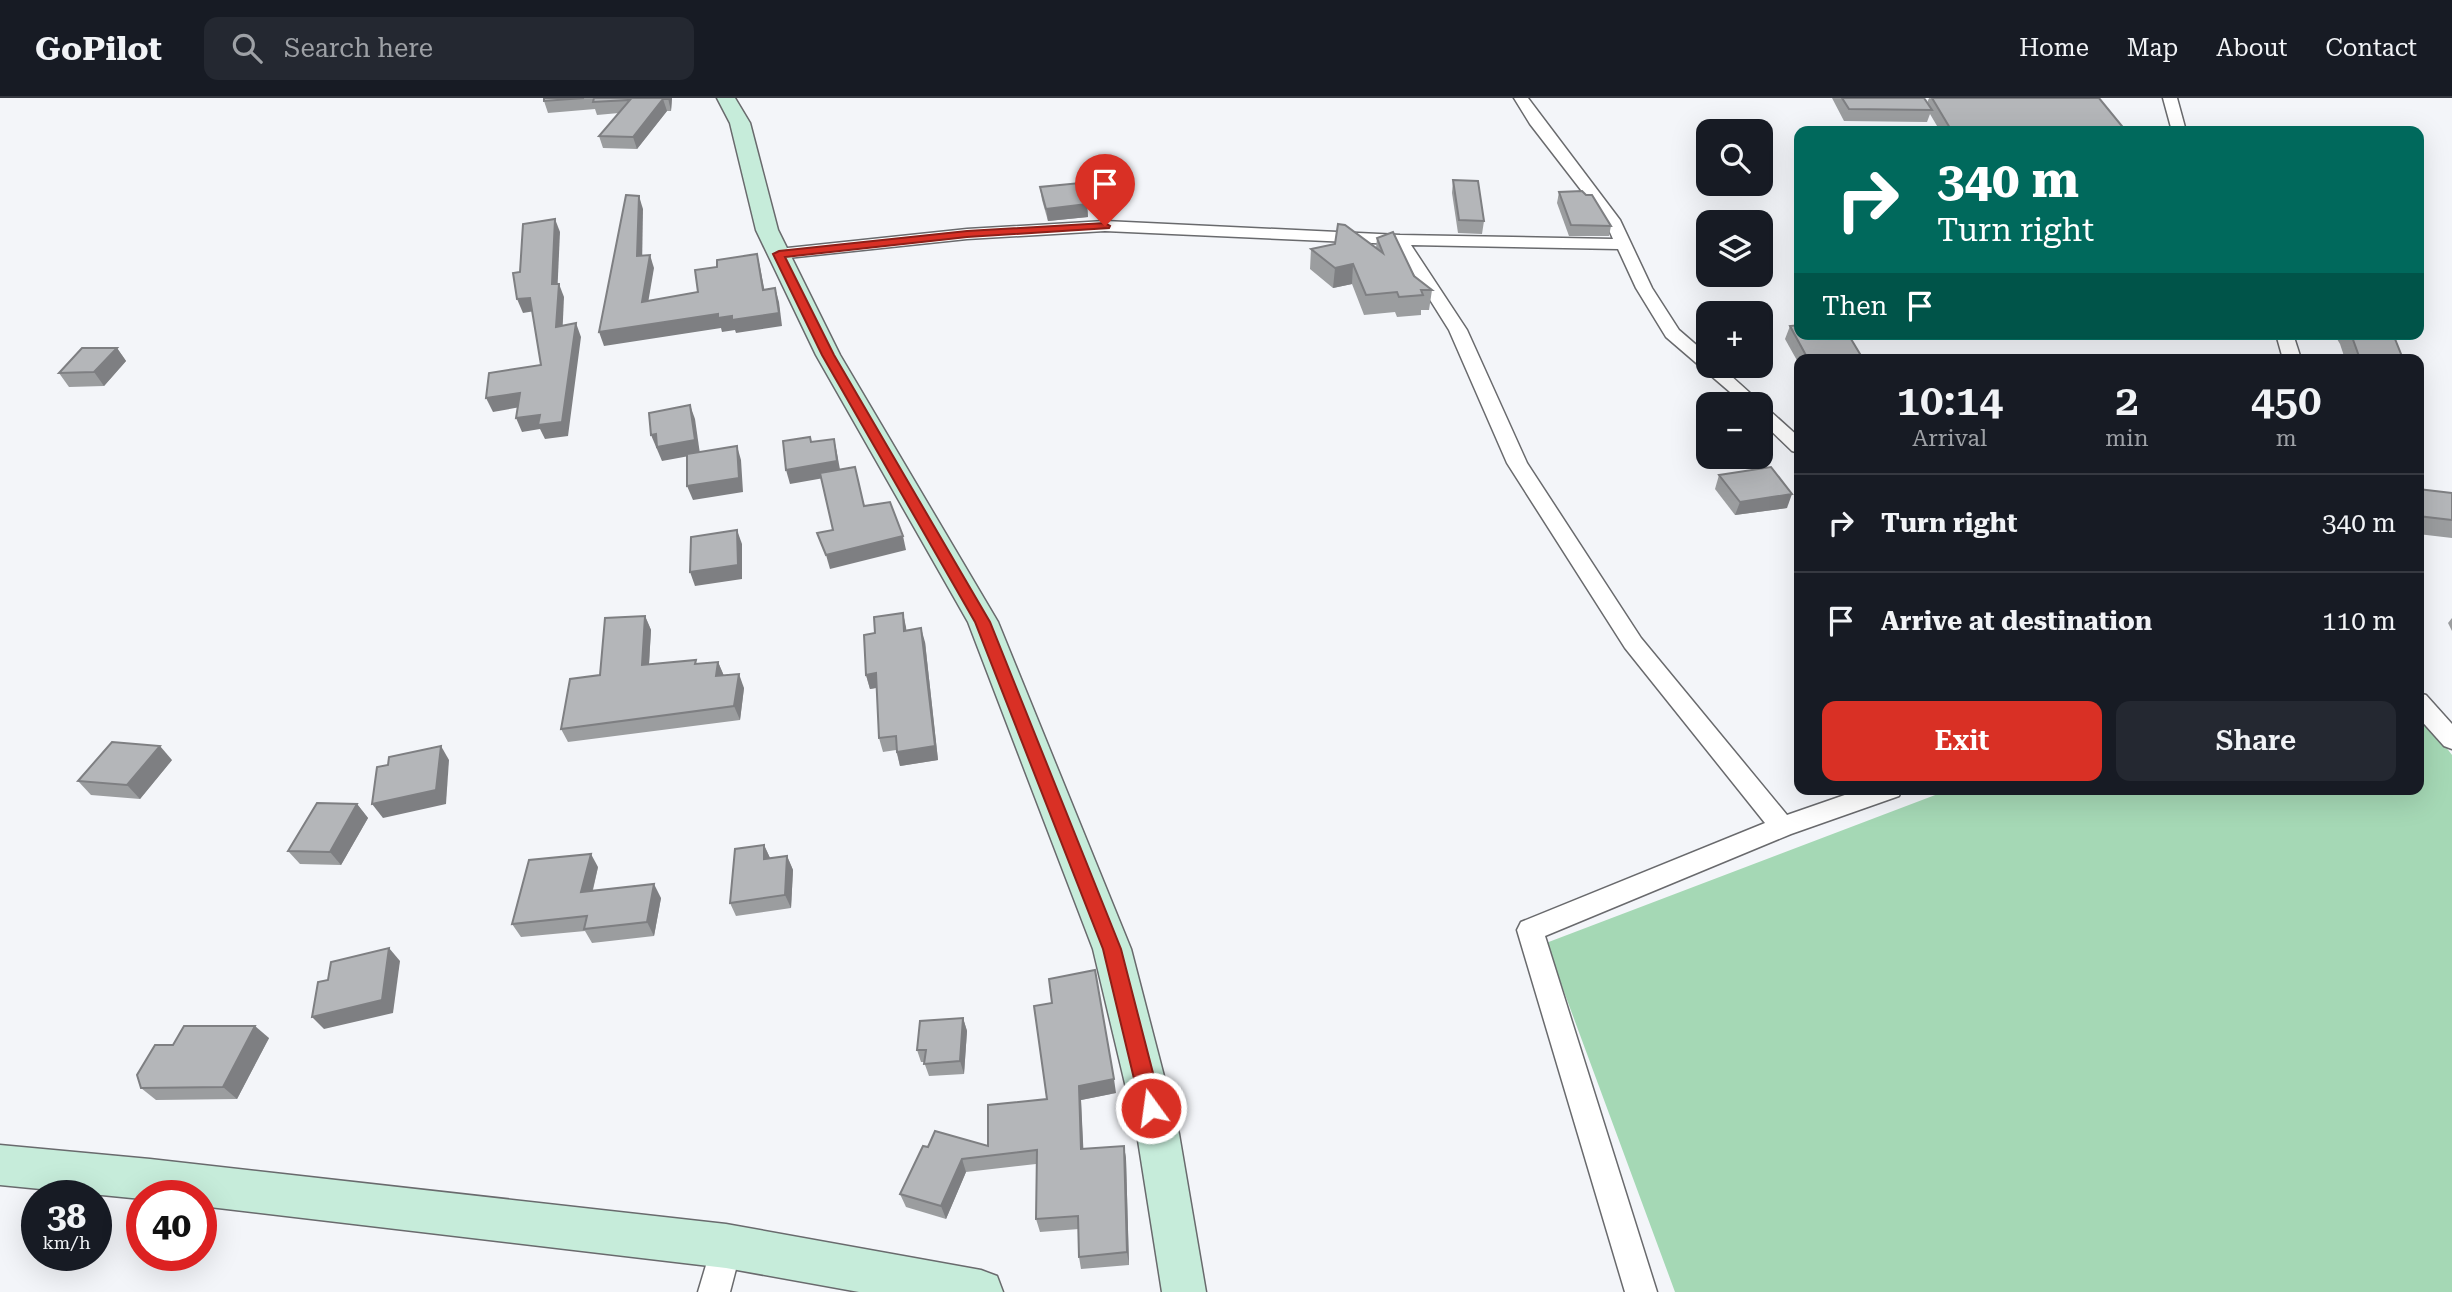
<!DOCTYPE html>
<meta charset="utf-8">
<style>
body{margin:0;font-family:"Roboto Serif",serif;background:#242831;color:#f1f3f6;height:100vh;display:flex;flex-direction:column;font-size:26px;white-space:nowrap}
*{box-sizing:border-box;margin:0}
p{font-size:23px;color:#9ea1a6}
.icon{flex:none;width:38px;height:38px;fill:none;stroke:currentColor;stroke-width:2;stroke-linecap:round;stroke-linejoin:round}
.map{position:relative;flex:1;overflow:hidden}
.details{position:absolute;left:1794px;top:256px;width:630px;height:441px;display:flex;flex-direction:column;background:#171b24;border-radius:14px;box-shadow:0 7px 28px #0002}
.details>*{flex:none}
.top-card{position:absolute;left:1794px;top:28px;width:630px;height:214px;border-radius:14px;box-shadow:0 7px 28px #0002;background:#00695c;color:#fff;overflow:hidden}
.controls{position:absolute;left:1696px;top:21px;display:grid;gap:14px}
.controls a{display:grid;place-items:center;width:77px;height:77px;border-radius:14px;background:#171b24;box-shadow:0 7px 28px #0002;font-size:35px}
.speed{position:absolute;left:21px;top:1082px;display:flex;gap:14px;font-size:35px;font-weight:700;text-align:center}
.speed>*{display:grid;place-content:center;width:91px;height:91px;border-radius:50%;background:#171b24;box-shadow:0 7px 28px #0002;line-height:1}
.speed small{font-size:18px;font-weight:400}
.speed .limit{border:10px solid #d22;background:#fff;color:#111}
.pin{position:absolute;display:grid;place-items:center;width:60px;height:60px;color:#fff;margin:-72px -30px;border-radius:50% 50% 50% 0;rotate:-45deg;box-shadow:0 0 7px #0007}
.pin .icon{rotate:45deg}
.me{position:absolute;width:77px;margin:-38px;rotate:346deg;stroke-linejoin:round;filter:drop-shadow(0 0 5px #0008)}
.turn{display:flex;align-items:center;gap:24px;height:147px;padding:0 28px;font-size:32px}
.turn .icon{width:91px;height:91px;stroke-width:2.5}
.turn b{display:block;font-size:49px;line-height:60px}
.then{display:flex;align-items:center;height:66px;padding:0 28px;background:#0003;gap:14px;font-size:26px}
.eta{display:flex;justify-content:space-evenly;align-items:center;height:119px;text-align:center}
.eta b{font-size:42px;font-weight:600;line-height:49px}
.button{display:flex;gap:14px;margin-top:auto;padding:14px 28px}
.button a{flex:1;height:80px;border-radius:14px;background:#d93025;color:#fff;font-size:28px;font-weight:600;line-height:80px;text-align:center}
.button a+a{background:#242831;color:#f1f3f6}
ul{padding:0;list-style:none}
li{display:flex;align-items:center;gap:21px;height:98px;padding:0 28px;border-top:2px solid #363941}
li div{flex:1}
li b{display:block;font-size:26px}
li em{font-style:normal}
header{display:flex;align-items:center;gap:42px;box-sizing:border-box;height:98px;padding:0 35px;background:#171b24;border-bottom:2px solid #363941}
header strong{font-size:33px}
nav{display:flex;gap:38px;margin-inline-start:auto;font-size:24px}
.search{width:490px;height:63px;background:#242831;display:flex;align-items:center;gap:18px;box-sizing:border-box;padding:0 24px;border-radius:14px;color:#9ea1a6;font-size:26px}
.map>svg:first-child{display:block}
.green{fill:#a5d8b5}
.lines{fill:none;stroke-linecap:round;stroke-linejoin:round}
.street-casing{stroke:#696a6d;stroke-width:3}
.secondary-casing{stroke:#696a6d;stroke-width:3}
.street{fill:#fff;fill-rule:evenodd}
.secondary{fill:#c6ecda;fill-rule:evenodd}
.wall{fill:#9b9d9f}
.shaded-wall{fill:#7e7f82}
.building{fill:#b4b6b9;stroke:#7e7f82;stroke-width:2}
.route{fill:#d93025;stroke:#8d1f18;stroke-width:2}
</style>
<header>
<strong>GoPilot</strong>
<div class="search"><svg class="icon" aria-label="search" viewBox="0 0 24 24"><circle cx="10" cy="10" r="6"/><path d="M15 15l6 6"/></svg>Search here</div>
<nav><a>Home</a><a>Map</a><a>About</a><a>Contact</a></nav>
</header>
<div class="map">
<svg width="2452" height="1194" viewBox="0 0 2452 1194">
<rect width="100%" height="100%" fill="#f3f5f9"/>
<polygon class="green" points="2419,614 2452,657 2452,1194 1675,1194 1546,845 1951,691 2418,691"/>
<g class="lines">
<defs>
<g id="street">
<polygon points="1514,0 1528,0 1620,122 1652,190 1679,232 1708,257 1708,268 1720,268 1799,339 1799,355 1792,353 1760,322 1760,306 1744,306 1666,239 1636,190 1618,151 1411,147 1467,232 1527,365 1641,540 1787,717 1862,691 1902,691 1899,698 1791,736 1545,838 1657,1194 1625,1194 1517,832 1521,824 1765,725 1625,550 1507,365 1449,232 1395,146 1105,133 967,141 778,161 770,156 778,151 967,131 1105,123 1400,137 1613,141 1605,123 1530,26"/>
<polygon points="2163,0 2177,0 2186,33 2172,33"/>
<polygon points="2276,236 2293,236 2301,261 2283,261"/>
<polygon points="2418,595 2426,597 2452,626 2452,651 2444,648 2418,619"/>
<polygon points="726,1132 737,1137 742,1148 730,1194 698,1194 715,1137"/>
</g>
<g id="secondary">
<polygon points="717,0 735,0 750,25 778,132 840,257 998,524 1131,851 1179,1036 1206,1194 1162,1194 1137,1036 1093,851 968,524 816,257 756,132 730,25"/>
<polygon points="0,1047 150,1061 726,1126 981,1172 997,1178 1003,1194 859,1194 726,1170 201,1108 201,1097 142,1097 142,1101 0,1087"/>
</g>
</defs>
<use href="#street" class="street-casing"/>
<use href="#secondary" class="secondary-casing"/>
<use href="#street" class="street"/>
<use href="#secondary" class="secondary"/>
</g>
<g class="wall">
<polygon points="544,0 672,0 671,13 667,13 637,51 603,50 599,38 619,15 597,17 595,11 548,15 544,3"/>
<polygon points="1832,0 1924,0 1927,5 1929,0 2099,0 2126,33 1940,33 1930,16 1927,24 1844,23"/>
<polygon points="1453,82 1484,123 1482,136 1458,135 1452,95"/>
<polygon points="1040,89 1087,106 1088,119 1048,123 1042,102"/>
<polygon points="1559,94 1611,128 1609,138 1569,138 1557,105"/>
<polygon points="1377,140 1414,178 1432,192 1429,212 1421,212 1421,217 1397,219 1395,214 1364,217 1352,186 1333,190 1310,171 1311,151 1335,146 1376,150"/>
<polygon points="1790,228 1863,261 1799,261 1799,266 1785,241"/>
<polygon points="2334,236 2393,236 2403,261 2345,261 2340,246"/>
<polygon points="117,250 126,263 104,288 69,289 59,275"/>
<polygon points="1719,377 1787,410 1735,417 1715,391"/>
<polygon points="2418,391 2452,395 2452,440 2418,436"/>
<polygon points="903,515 906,532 925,544 938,662 900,668 896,652 883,654 879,640 877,590 870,591 866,577 875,535"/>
<polygon points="645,518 651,532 649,567 697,566 718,564 724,578 744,590 740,622 568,644 561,631 600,577"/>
<polygon points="2452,520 2452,533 2448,525"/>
<polygon points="172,662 140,701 91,697 78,683"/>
<polygon points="357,706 368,720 341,767 300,766 288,753"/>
<polygon points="764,747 770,760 787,758 793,772 791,810 736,818 730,805"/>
<polygon points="598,769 593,792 661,800 654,838 592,845 585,833 521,839 512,826"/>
<polygon points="963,920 967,933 964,976 929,978 924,964 921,964 917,952"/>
<polygon points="269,940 237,1001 156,1002 141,990 173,947"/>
<polygon points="1116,995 1081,1002 1083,1051 1124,1048 1126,1061 1129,1167 1081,1171 1079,1159 1079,1131 1040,1134 1036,1121 1036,1066 966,1074 946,1121 906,1109 900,1096 928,1049 988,1048 988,1007"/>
</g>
<g class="shaded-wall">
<polygon points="668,0 672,0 671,13"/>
<polygon points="663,1 667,13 637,51 633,39"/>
<polygon points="639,98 643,111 642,171 637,158"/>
<polygon points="1087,106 1088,119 1048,123 1046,111"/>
<polygon points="555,121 560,134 557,200 552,186"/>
<polygon points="757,156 760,169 767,205 763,192"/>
<polygon points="650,157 654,170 646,217 642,204"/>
<polygon points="1353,166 1352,186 1333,190 1335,170"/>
<polygon points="559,186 564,199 562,243 556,229"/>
<polygon points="775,190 779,204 782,228 736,235 735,232 722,234 721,230 604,248 599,234"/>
<polygon points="530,200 535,213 523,215 517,201"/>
<polygon points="576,225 581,239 568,338 545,341 540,331 522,334 516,320 540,317"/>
<polygon points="117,250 126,263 104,288 94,274"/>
<polygon points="520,295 526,308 493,314 486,300"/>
<polygon points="690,307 695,321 700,356 662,363 651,337"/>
<polygon points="834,341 837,355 841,377 790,386 786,372"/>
<polygon points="737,348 741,362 743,394 693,402 687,388"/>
<polygon points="1792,396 1787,410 1735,417 1740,404"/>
<polygon points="737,432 742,446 742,481 695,488 690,474"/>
<polygon points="903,438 906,452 830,471 826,457"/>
<polygon points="903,515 906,529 908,547 904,533"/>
<polygon points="645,518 651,532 648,581 642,567"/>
<polygon points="921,530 925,544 938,662 900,668 897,654"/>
<polygon points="718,564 724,578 716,578"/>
<polygon points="876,575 880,589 870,591 866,577"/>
<polygon points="739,576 744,590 740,622 734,608"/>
<polygon points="160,648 172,662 140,701 127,687"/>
<polygon points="441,648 449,662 446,706 383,720 372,706"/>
<polygon points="357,706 368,720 341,767 330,754"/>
<polygon points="764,747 770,760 764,761"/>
<polygon points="591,756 598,769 589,807 581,794"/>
<polygon points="787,758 793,772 791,810 785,797"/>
<polygon points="654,786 661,800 654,838 647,824"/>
<polygon points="389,850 400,863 393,915 324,931 312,919"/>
<polygon points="963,920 967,933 964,976 960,963"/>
<polygon points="255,928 269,940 237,1001 223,989"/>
<polygon points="1114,981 1116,995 1081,1002 1084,1064 1081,1051 1079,988"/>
<polygon points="1124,1048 1126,1061 1129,1167 1127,1154"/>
<polygon points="962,1061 966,1074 946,1121 941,1108"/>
</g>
<g class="building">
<polygon points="544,0 584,0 544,3"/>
<polygon points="594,0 668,0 668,1 663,1 633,39 599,38 630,2 593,4"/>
<polygon points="1842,0 1924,0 1932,12 1849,11"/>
<polygon points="1932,0 2099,0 2126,33 2028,33 1950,30"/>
<polygon points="2150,32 2182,33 2151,33"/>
<polygon points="1453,82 1478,83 1484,123 1459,122"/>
<polygon points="1080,85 1087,106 1046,111 1040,89"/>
<polygon points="1582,93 1586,97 1592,97 1611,128 1571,127 1559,94"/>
<polygon points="626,97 639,98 637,158 650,157 642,204 698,194 695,172 717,169 717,162 757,156 763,192 775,190 779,215 732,222 732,218 718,220 718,216 599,234"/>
<polygon points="555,121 552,186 559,186 556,229 576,225 562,324 538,327 540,317 516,320 520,295 486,300 489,275 541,267 530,200 517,201 513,175 520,174 523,126"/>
<polygon points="1338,126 1345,127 1383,155 1377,140 1393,134 1414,178 1432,192 1421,192 1423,197 1399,199 1397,194 1366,197 1353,166 1335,170 1311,151 1335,146"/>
<polygon points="1799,227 1799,236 1848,236 1863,261 1808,261 1790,228"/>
<polygon points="2351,236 2393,236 2403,261 2360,261"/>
<polygon points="82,250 117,250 94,274 59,275"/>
<polygon points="690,307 695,342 657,349 656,336 651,337 649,315"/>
<polygon points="810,339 811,344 834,341 837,363 786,372 783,343"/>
<polygon points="737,348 739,380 687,388 687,356"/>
<polygon points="855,369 864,408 890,404 903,438 826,457 817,435 833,432 820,375"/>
<polygon points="1771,369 1792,396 1740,404 1719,377"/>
<polygon points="2418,391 2452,395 2452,422 2418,418"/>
<polygon points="737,432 738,467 690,474 691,439"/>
<polygon points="903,515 904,533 921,530 935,648 897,654 896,638 879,640 876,575 866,577 864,537 875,535 874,519"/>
<polygon points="645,518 642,567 696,562 695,566 718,564 716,578 739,576 734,608 561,631 570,581 600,577 605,520"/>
<polygon points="112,644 160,648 127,687 78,683"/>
<polygon points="441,648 436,692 372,706 377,669 388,667 389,659"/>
<polygon points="317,705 357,706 330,754 288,753"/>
<polygon points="764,747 764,761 787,758 785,797 730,805 735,751"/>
<polygon points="591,756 581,794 654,786 647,824 584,831 587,818 512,826 529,762"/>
<polygon points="389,850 382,902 312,919 318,884 328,882 331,864"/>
<polygon points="1095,872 1114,981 1079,988 1081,1051 1124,1048 1127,1154 1079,1159 1078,1118 1036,1121 1037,1052 962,1061 941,1108 900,1096 923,1048 928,1049 935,1033 988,1048 988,1007 1047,1001 1034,908 1052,905 1049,881"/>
<polygon points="963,920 960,963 924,966 926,952 917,952 920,923"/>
<polygon points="184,928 255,928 223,989 141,990 137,977 155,947 173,947"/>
</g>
<polygon class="route" points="1105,125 1110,128 1109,130 967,139 785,159 834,257 990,524 1121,851 1162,1010 1159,1016 1151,1019 1144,1016 1141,1010 1103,851 975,524 822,257 773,156 779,153 967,133"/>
</svg>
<div class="controls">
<a><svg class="icon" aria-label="search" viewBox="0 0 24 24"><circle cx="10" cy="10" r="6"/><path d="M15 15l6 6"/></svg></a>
<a><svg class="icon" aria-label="layers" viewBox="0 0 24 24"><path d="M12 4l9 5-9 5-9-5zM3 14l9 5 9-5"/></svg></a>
<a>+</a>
<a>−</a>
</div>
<div class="speed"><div>38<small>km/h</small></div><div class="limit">40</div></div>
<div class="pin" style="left:1105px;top:128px;background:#d93025"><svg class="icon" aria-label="arrive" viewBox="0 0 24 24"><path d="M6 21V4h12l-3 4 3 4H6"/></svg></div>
<svg class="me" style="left:1151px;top:1010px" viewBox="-20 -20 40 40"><circle r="17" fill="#d93025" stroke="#fff" stroke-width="3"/><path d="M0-11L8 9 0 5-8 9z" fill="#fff"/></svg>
<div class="top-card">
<div class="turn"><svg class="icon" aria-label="right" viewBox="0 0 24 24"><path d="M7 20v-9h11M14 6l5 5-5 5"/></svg><div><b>340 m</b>Turn right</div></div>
<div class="then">Then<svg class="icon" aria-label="arrive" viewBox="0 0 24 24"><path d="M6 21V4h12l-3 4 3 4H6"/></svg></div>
</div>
<section class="details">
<div class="eta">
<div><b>10:14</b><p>Arrival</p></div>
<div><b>2</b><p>min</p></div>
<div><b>450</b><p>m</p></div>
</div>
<ul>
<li><svg class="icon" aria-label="right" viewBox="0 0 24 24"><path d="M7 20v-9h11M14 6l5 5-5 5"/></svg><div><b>Turn right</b></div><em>340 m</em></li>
<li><svg class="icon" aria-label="arrive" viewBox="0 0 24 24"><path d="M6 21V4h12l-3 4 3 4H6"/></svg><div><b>Arrive at destination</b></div><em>110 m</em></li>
</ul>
<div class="button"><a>Exit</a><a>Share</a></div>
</section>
</div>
